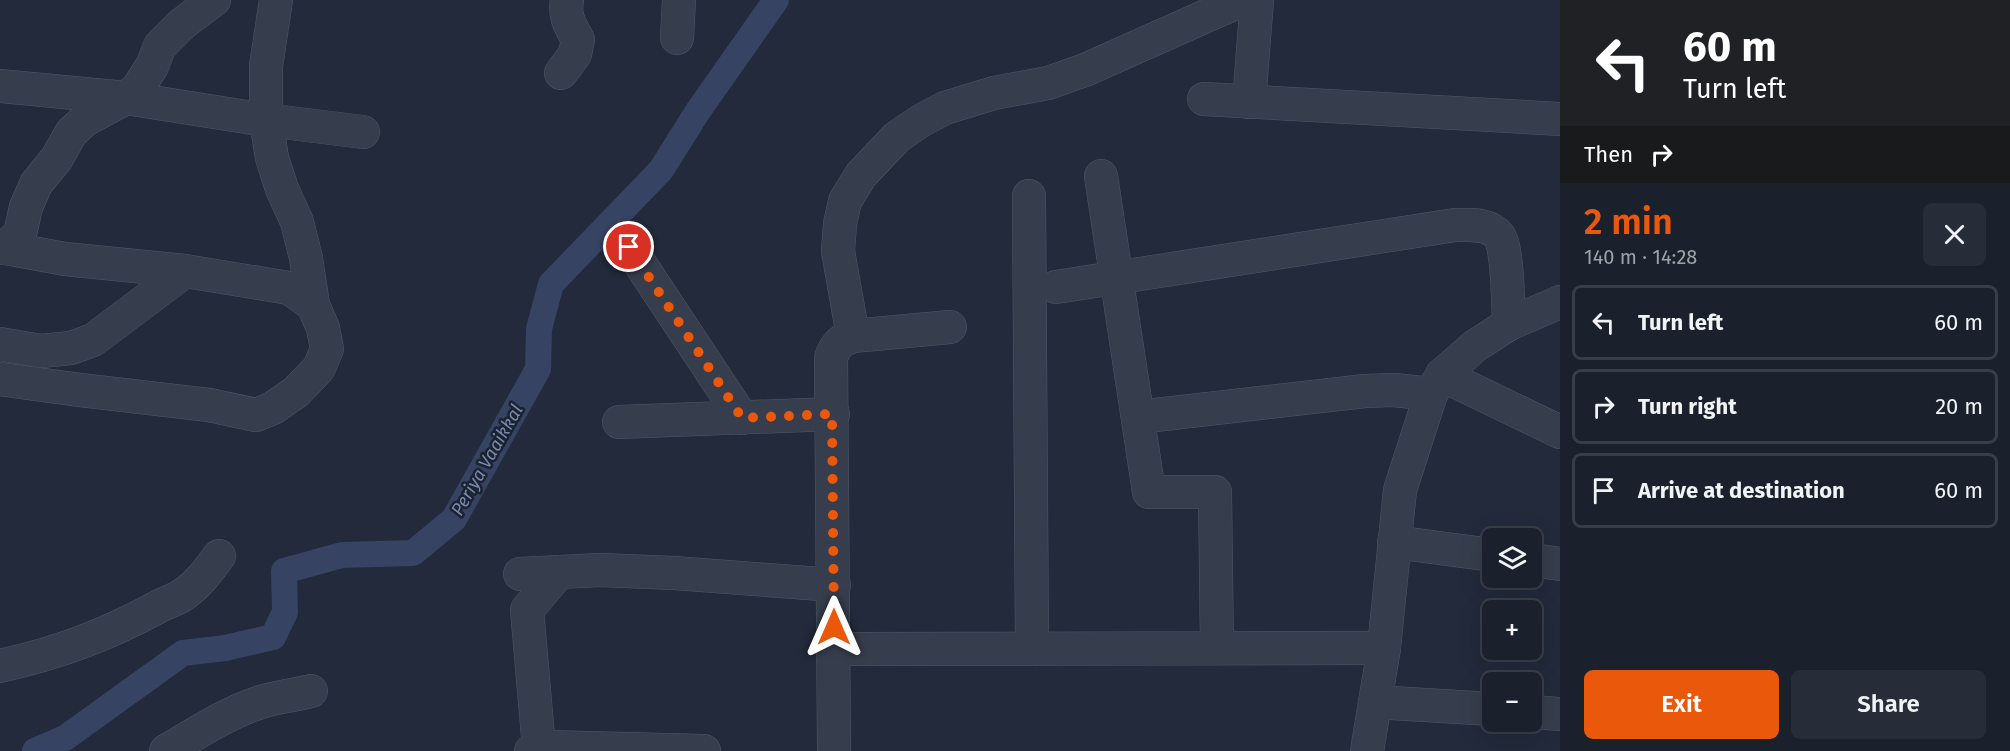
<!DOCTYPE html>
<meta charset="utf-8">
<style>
body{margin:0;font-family:"Fira Sans",sans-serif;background:#272d38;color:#f1f3f6;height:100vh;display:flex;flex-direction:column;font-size:22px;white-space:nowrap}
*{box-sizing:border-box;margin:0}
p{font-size:20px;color:#9fa3a9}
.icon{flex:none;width:33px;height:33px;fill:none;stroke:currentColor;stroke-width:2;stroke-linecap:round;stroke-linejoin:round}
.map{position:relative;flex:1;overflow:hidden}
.side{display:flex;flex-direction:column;background:#1a202c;width:450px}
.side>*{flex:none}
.hud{background:#202124;color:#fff;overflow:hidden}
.tools{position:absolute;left:1482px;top:528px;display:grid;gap:12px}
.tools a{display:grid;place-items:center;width:60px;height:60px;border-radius:9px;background:#1a202c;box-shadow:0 6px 24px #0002,0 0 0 2px #383e48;font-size:30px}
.pin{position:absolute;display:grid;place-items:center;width:51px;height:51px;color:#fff;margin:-26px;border:3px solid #fff;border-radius:50%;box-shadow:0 2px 6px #0007}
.me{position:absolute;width:66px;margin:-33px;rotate:0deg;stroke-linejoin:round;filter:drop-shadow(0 0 4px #0008)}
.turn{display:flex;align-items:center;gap:21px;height:126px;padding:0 24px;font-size:27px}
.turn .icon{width:78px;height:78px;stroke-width:2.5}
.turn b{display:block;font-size:42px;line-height:51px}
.then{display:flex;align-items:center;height:57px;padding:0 24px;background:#0003;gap:12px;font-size:22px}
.round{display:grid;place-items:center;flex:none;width:63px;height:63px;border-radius:9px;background:#272d38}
.headline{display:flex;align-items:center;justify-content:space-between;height:102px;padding:0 24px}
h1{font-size:36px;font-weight:600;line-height:45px;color:#ea580c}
.action{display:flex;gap:12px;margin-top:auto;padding:12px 24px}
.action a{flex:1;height:69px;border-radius:9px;background:#ea580c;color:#fff;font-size:24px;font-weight:600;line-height:69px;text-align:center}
.action a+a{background:#272d38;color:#f1f3f6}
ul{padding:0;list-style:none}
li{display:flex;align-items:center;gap:18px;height:75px;margin:0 12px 9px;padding:0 12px;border:3px solid #383e48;border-radius:9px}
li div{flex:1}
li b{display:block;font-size:22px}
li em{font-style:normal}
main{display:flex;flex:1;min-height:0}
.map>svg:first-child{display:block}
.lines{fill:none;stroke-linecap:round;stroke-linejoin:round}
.canal{stroke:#364362;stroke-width:26}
.minor-casing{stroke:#515766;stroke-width:34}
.minor{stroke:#363d4c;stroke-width:33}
.route{stroke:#ea580c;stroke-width:10;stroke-dasharray:0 18}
.labels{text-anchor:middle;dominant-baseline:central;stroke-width:5;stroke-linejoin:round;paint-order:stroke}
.water-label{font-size:18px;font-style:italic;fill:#798aaf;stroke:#1b2230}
</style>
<main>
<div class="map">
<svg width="1560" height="751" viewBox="0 0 1560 751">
<rect width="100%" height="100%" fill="#222a3b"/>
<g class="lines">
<polyline class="canal" points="35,751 65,738 183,653 225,648 273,637 285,612 284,571 342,555 413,553 454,519 538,369 539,329 551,284 661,170 698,111 776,0"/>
<defs>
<g id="minor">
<polyline points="276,0 266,66 266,120 272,158 282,189 297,222 306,258 313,305"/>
<polyline points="677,38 679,0"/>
<path d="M561,73L575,54L578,40C570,25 564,17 567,0"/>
<polyline points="0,86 126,98 266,120 363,132"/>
<polyline points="1204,99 1560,119"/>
<polyline points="1249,102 1257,0"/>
<polyline points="1101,176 1149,492 1215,492 1217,648"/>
<polyline points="1029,196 1032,649"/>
<polyline points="0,247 65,259 185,271 289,288 313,305 323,328 327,349 319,368 296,392 273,408 256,415 209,405 80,390 0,379"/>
<polyline points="629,247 742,418"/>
<polyline points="4,248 20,234 26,207 36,184 57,158 71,133 85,120 126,98 138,88 152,66 160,46 182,24 214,0"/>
<path d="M1056,287L1455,225C1470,225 1489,223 1499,236C1508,246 1508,308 1509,324"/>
<polyline points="853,336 838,251 840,224 845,201 861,175 897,137 922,120 945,108 994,93 1048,83 1085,70 1242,0"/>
<polyline points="0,344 41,351 71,348 93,340 185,271"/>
<polyline points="1442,375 1560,432"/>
<polyline points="1138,417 1365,391 1394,390 1431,394"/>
<polyline points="619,422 833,414"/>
<polyline points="1394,542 1492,555"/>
<polyline points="1532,560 1560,564"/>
<polyline points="520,574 600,570 674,573 834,585"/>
<polyline points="834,649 1384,648"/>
<path d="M0,666C58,653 104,636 156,608C164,603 173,601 181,596C197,586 208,571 219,556"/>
<polyline points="1375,702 1492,709"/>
<polyline points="1532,712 1560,714"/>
<polyline points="539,748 527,610 559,572"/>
<path d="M166,751C197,733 227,713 261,702C277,697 295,695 311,691"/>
<polyline points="531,751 548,747 704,751"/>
<path d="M834,751L831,358C835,345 841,340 853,336L950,327"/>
<polyline points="1367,751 1384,648 1400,490 1431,394 1442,375 1475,346 1509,324 1560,302"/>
</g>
</defs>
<use href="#minor" class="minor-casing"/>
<use href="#minor" class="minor"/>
</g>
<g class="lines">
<polyline class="route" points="629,247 742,418 832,414 834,627"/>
</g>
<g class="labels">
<g class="water-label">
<text transform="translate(487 460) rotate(-60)">Periya Vaaikkal</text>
</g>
</g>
</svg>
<div class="tools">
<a><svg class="icon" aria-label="layers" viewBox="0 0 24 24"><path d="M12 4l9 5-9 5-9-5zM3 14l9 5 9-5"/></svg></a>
<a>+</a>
<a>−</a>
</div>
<div class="pin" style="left:629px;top:247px;background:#d93025"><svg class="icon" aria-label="arrive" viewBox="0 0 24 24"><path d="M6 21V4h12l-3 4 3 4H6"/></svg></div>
<svg class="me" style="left:834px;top:627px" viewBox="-20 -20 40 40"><path d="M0-17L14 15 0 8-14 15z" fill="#ea580c" stroke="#fff" stroke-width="4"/></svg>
</div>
<section class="side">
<div class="hud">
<div class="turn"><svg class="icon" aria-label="left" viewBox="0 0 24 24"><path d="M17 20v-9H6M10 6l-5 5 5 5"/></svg><div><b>60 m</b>Turn left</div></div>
<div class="then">Then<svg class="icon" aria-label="right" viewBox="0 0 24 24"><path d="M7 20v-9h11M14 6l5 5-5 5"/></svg></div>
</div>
<div class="headline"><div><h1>2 min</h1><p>140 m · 14:28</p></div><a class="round"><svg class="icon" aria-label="close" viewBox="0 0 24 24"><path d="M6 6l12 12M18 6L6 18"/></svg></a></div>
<ul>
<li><svg class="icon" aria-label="left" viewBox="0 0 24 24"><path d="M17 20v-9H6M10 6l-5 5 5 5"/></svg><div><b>Turn left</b></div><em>60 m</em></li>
<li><svg class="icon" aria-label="right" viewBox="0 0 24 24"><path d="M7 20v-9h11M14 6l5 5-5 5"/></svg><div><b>Turn right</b></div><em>20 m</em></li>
<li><svg class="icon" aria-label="arrive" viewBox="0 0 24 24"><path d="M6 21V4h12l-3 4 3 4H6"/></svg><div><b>Arrive at destination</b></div><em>60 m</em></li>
</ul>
<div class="action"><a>Exit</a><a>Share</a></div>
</section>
</main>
